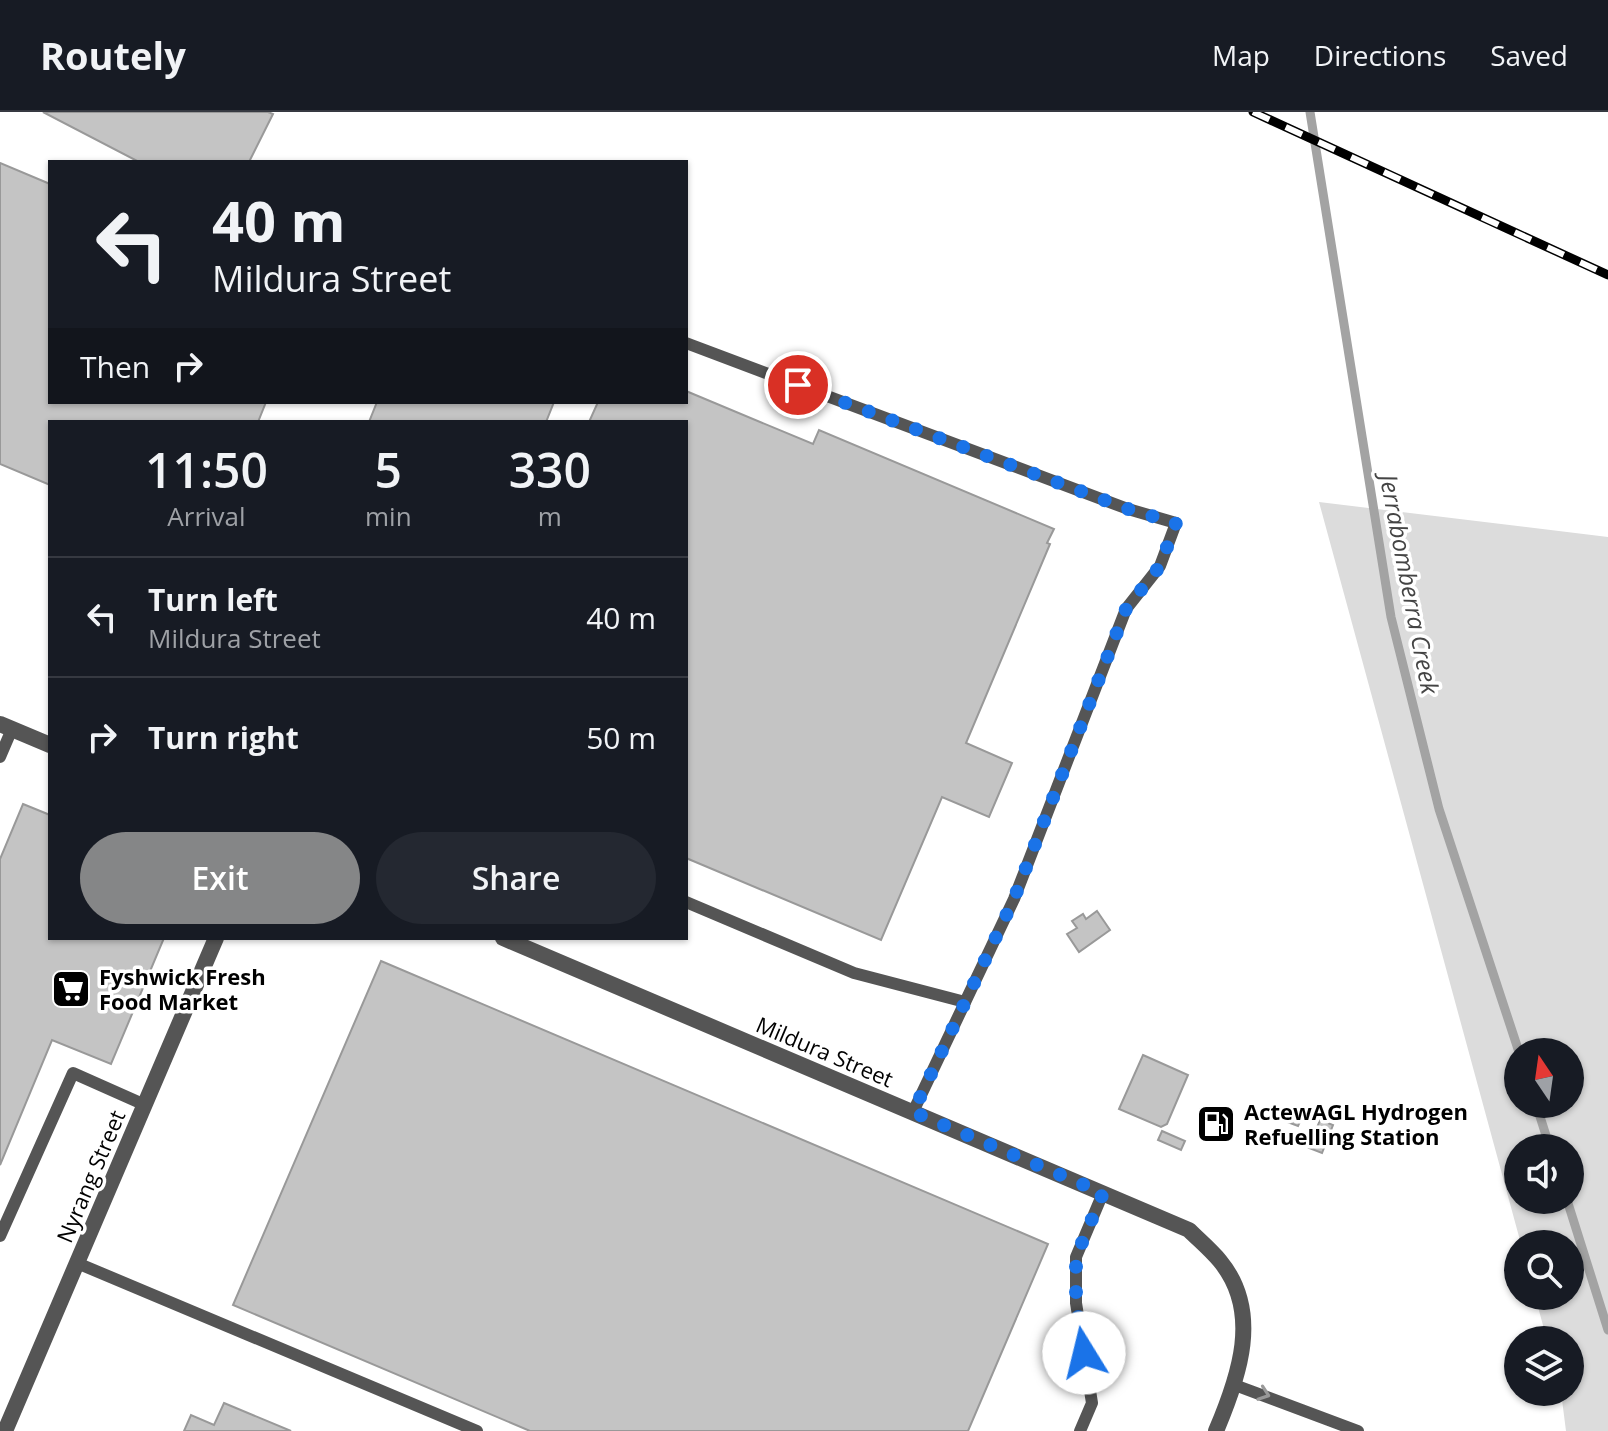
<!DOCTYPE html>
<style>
body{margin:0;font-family:"Open Sans",sans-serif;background:#242831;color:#f1f3f6;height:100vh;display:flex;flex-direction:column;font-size:30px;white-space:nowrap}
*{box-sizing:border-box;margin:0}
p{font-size:26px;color:#9ea1a6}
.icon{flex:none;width:44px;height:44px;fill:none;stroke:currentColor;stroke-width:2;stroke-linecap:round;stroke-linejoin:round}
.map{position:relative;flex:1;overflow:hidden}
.side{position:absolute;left:48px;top:308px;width:640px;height:520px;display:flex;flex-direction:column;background:#171b24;border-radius:0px;box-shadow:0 2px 6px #0004}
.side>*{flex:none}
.top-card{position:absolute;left:48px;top:48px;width:640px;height:244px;border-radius:0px;box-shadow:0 2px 6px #0004;background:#171b24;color:#f1f3f6;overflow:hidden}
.needle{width:52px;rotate:347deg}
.buttons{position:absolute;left:1504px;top:926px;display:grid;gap:16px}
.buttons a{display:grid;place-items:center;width:80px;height:80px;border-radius:50%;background:#171b24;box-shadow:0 2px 6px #0004;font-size:40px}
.pin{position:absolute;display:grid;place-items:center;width:68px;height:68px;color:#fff;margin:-34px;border:4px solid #fff;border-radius:50%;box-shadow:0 2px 8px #0007}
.me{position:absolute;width:88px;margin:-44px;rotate:351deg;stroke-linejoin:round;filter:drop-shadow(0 0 6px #0008)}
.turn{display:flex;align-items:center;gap:28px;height:168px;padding:0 32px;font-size:36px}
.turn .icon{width:104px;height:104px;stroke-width:2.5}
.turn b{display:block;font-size:56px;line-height:68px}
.then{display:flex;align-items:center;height:76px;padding:0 32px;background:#0003;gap:16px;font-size:30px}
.eta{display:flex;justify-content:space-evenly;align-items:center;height:136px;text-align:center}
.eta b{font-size:48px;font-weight:600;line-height:56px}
.action{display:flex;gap:16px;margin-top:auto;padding:16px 32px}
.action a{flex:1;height:92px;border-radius:48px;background:#858687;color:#fff;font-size:32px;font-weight:600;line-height:92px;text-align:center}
.action a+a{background:#242831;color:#f1f3f6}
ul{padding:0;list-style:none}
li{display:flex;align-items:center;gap:24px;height:120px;padding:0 32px;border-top:2px solid #363941}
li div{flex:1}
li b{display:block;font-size:30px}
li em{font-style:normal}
header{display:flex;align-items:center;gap:48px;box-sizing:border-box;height:112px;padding:0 40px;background:#171b24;border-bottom:2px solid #363941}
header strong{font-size:38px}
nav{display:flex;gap:44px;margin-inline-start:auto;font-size:28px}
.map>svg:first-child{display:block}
.green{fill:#dcdcdc;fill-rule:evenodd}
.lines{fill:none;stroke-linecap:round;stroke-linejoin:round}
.stream{stroke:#a3a3a3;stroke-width:9}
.building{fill:#c4c4c4;stroke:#999;stroke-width:2}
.service{stroke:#555;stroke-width:12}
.minor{stroke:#555;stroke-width:16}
.rail-casing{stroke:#000;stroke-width:9}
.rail{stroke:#fff;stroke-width:6;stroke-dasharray:18;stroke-linecap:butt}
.oneway{stroke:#999}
.route{stroke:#1a73e8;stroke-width:14;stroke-dasharray:0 25.2}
.labels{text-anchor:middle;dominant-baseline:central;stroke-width:7;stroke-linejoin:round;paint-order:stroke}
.poi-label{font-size:22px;font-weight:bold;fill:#000;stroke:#fff;text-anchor:start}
.street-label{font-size:22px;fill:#000;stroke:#fff}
.water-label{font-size:24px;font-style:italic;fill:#444;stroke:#fff}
</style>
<header>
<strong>Routely</strong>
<nav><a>Map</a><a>Directions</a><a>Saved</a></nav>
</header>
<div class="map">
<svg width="1608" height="1319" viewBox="0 0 1608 1319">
<rect width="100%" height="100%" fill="#fff"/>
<path class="green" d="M1319,390L1608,425V1319H1566L1561,1280H1570V1228H1547L1535,1184H1570V1132H1521ZM1518,940H1570V992H1518ZM1518,1036H1570V1088H1518Z"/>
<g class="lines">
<g class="stream">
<polyline points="1310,0 1391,505 1439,697 1519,940"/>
<polyline points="1536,992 1550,1036"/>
<polyline points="1567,1088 1608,1218"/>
</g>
</g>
<g class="building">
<polygon points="43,0 268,0 273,2 249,50 139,50"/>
<polygon points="0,51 50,72 50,290 266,290 258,310 50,310 50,373 0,352"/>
<polygon points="686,279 813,332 819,318 1054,417 1047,431 1050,432 966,631 1012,651 989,705 942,685 881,828 686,746 686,310 589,310 598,290 686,290"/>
<polygon points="377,290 554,290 546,310 369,310"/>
<polygon points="23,692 50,703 50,826 164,826 111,952 52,928 0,1053 0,747"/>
<polygon points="1097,799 1110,818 1079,840 1067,822 1077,816 1072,809 1083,802 1086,807"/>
<polygon points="381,849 1048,1132 968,1319 530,1319 233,1193"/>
<polygon points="1143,943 1188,963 1167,1012 1161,1015 1119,997"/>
<polygon points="1283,996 1303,1003 1298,1014 1279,1007"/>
<polygon points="1320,1008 1333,1013 1322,1041 1309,1036"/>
<polygon points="1162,1019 1185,1029 1181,1038 1158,1028"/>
<polygon points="224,1291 291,1319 184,1319 191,1303 214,1313"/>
</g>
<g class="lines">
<g class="service">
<polyline points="686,231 1128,397 1176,411 1160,454 1126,497 1014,787 913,1000"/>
<polyline points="0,645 12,617"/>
<polyline points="686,790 854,861 965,890"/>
<polyline points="0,1124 73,961 145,993"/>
<polyline points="77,1151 477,1319"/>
<polyline points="1232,1272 1358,1319"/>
<polyline points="1080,1319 1092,1291 1076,1191 1076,1145 1103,1081"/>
</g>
<g class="minor">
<polyline points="0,612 50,633"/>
<path d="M503,826L1189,1118C1199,1128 1211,1138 1220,1149C1262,1200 1239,1265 1216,1319"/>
<polyline points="5,1319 216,826"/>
</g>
<defs>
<polyline id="rail" points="1253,0 1608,163"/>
</defs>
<use href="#rail" class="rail-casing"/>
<use href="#rail" class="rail"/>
</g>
<defs><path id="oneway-chevron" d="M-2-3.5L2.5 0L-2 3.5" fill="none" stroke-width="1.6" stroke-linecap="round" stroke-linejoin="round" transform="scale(2)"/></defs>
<use class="oneway" href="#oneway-chevron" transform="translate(1264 1282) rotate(19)"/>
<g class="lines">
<polyline class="route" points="798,273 1128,397 1176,411 1160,454 1126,497 1014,787 913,1000 1103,1081 1076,1145 1076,1191 1084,1241"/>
</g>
<defs>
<symbol id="supermarket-square" viewBox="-11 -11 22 22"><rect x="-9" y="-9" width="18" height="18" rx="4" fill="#000" stroke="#fff"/><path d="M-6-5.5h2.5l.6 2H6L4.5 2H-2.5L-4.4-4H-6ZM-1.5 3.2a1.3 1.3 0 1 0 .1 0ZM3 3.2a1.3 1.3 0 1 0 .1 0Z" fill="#fff"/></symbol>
<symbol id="fuel-square" viewBox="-11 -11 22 22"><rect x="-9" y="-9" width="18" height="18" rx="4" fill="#000" stroke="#fff"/><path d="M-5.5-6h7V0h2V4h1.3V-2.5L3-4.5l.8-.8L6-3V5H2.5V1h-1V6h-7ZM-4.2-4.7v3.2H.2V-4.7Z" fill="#fff"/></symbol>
</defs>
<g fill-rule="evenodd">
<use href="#supermarket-square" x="49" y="855" width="44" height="44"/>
<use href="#fuel-square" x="1194" y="990" width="44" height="44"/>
</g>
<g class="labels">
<g class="poi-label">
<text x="99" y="864">Fyshwick Fresh<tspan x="99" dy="25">Food Market</tspan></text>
<text x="1244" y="999">ActewAGL Hydrogen<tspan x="1244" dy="25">Refuelling Station</tspan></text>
</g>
<g class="street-label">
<text transform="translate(825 939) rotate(23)">Mildura Street</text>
<text transform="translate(90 1064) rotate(-67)">Nyrang Street</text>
</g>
<g class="water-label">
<text transform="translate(1410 472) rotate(79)">Jerrabomberra Creek</text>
</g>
</g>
</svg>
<div class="buttons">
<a><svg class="needle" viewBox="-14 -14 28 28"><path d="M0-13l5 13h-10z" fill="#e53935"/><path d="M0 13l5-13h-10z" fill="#9ea1a6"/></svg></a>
<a><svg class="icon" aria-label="sound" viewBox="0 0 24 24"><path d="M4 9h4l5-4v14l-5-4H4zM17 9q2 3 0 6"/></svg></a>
<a><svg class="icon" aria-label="search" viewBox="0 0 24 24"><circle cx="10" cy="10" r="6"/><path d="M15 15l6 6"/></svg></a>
<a><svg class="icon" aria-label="layers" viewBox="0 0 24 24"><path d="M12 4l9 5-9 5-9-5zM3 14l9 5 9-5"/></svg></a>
</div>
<div class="pin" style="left:798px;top:273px;background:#d93025"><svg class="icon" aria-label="arrive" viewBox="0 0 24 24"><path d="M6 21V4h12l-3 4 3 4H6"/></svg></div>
<svg class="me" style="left:1084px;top:1241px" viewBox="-20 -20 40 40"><circle r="19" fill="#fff"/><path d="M0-13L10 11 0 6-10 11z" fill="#1a73e8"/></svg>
<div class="top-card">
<div class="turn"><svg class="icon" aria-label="left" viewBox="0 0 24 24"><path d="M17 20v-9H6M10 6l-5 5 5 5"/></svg><div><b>40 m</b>Mildura Street</div></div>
<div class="then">Then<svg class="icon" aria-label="right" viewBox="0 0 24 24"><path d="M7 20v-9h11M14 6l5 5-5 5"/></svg></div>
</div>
<section class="side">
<div class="eta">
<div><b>11:50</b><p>Arrival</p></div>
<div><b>5</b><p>min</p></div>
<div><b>330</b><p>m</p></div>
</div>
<ul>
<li><svg class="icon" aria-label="left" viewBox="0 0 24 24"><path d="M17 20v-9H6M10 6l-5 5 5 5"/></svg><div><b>Turn left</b><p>Mildura Street</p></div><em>40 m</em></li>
<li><svg class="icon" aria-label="right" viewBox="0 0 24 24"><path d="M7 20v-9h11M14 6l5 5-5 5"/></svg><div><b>Turn right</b></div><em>50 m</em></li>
</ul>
<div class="action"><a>Exit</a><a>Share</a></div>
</section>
</div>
